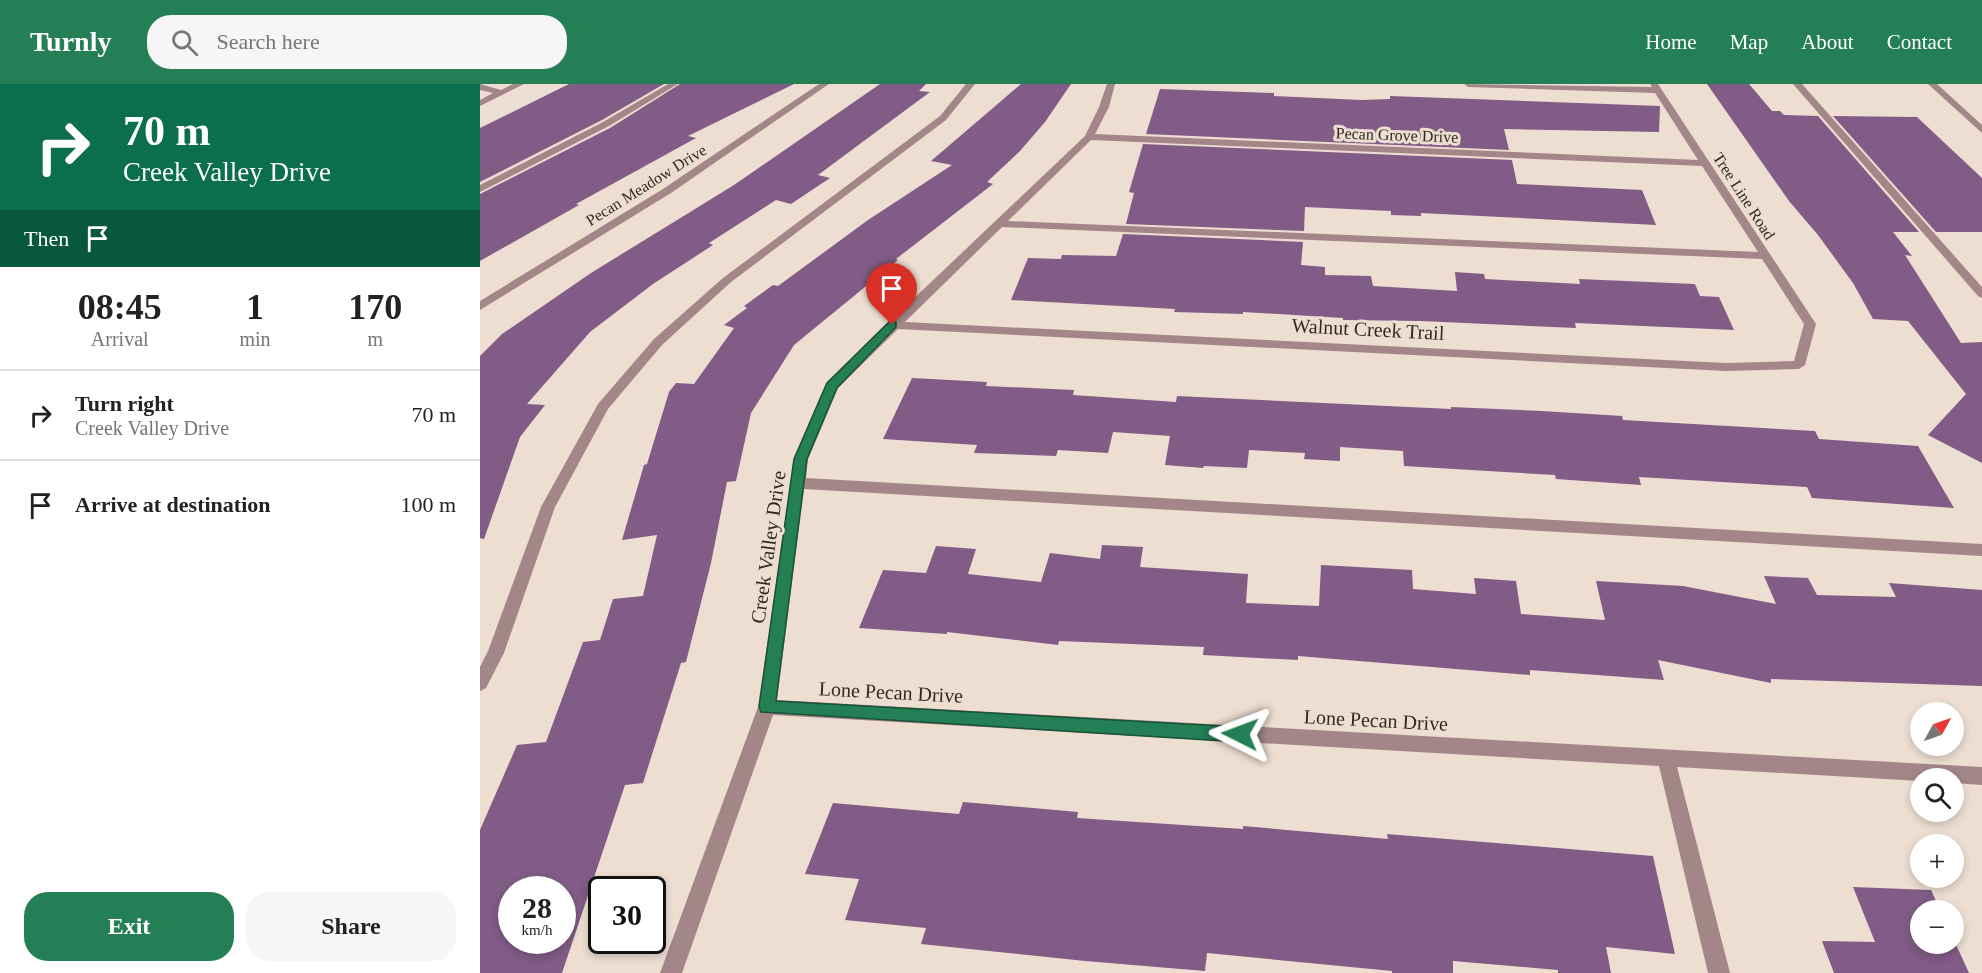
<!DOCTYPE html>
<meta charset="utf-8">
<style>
body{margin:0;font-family:Georgia,serif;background:#f6f6f6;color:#222;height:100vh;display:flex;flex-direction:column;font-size:22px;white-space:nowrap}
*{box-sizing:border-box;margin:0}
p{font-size:20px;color:#767676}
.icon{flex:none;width:33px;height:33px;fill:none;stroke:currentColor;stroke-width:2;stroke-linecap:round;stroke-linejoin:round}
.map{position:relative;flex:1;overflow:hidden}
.sheet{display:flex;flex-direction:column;background:#fff;width:480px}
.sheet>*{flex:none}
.hud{background:#0b6e4f;color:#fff;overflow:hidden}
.needle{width:39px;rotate:50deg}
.tools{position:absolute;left:1430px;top:618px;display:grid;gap:12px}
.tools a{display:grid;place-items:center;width:54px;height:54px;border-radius:50%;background:#fff;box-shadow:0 3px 9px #0003;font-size:30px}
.speed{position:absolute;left:18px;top:792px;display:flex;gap:12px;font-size:30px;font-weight:700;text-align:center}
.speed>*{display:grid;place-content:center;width:78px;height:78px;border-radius:50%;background:#fff;box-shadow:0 3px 9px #0003;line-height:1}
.speed small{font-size:15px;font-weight:400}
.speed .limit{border:3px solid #111;border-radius:9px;background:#fff;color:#111}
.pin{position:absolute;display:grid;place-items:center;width:51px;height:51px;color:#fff;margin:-62px -26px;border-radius:50% 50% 50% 0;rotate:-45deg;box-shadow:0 0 6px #0007}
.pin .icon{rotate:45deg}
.me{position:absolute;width:66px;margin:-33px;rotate:273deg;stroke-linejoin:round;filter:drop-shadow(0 0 4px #0008)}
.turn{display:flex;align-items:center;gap:21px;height:126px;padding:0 24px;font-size:27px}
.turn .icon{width:78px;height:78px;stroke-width:2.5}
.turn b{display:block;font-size:42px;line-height:51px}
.then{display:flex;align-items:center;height:57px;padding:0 24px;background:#0003;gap:12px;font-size:22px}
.eta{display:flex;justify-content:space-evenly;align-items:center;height:102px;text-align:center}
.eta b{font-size:36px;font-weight:700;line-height:42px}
.cta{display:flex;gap:12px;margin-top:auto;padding:12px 24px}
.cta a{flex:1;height:69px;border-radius:24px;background:#247f55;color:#fff;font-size:24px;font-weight:700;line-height:69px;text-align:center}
.cta a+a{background:#f6f6f6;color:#222}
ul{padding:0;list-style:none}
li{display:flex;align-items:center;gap:18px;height:90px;padding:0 24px;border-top:2px solid #e0e0e0}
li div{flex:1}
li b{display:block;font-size:22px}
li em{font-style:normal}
header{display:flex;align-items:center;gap:36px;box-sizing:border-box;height:84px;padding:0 30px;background:#247f55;color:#fff}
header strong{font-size:28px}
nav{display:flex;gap:33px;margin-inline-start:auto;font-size:21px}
.search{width:420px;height:54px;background:#f6f6f6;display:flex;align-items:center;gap:15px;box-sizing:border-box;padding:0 21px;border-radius:24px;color:#767676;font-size:22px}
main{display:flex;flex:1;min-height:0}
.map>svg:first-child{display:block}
.building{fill:#805c86;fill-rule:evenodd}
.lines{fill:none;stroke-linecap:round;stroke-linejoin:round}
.minor{fill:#a28688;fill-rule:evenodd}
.route{fill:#247f55;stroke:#175337;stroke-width:1.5}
.labels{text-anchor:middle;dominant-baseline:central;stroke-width:6;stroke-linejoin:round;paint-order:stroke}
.far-street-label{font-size:16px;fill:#2f2924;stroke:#edded1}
.street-label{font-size:20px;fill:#2f2924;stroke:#edded1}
</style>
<header>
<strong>Turnly</strong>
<div class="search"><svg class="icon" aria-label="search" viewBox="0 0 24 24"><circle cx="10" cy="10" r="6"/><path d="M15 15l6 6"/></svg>Search here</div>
<nav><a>Home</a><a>Map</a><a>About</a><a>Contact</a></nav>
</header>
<main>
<section class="sheet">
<div class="hud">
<div class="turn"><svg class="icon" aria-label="right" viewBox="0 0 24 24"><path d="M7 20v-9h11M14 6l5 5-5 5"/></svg><div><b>70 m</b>Creek Valley Drive</div></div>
<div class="then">Then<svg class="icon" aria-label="arrive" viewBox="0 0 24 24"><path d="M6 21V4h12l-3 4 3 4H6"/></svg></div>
</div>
<div class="eta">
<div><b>08:45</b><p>Arrival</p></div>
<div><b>1</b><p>min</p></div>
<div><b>170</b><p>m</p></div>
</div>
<ul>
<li><svg class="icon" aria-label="right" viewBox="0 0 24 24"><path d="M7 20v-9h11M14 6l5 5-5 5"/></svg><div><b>Turn right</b><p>Creek Valley Drive</p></div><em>70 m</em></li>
<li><svg class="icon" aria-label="arrive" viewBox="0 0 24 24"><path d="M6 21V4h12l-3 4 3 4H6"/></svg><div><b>Arrive at destination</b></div><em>100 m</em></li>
</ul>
<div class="cta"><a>Exit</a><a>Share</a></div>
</section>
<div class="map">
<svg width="1502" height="889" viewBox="0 0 1502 889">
<rect width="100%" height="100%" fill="#edded1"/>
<g class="building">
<polygon points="89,0 184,0 122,36 0,98 0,44"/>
<polygon points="200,0 314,0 208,52 216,54 96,120 99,121 0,177 0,110 130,44"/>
<polygon points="400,0 446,0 439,7 450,8 338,91 350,94 311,120 296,116 229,159 233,161 173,200 110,248 47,320 65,321 40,353 4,455 0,454 0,272 22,250 111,189 254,101"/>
<path d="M541,0H591L565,38L540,67L507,98L513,100L416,175L418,176L314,261L271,329L256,397L247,398L231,479L206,578L201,579L163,699L145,701L82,889H0V746L37,661L66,658L103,558L120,556L133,515L163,512L177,451L142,456L164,381L167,380L189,308L196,299L214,300L254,244L244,241L267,224L264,222L293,201L298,202L388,136L472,81L451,77ZM32,806H82V856H32Z"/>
<polygon points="1227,0 1269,0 1292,27 1300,27 1304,31 1338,32 1439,148 1413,148 1432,172 1425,171 1481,259 1502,258 1502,379 1448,351 1486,310 1428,237 1393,235 1373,199 1338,151 1309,117"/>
<polygon points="680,5 794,9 794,12 882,16 910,15 910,12 1180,22 1179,48 1024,45 1029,66 666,50"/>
<polygon points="1353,32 1437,33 1502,94 1502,148 1456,148"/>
<polygon points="663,60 1032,76 1037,100 1162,106 1176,141 941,129 941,132 911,131 911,127 825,123 824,147 646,140 654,109 649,108"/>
<polygon points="643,150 823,158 821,181 845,183 845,191 891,192 893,202 977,207 975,188 1004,190 1005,195 1100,200 1099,195 1215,200 1220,212 1239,213 1254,246 1095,239 1096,244 941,237 863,236 863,234 763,228 763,230 694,228 695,225 531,216 548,174 581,175 582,171 636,172"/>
<polygon points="432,294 507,298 506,302 594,306 593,311 696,318 697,312 971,325 971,323 1062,327 1142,332 1143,336 1335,347 1339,355 1438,362 1474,424 1332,414 1327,403 1159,393 1161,401 1076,395 1075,391 924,382 923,367 860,363 860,377 824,375 825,369 769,366 767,384 724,382 723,384 685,381 690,352 633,348 628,369 578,366 576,372 494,369 497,361 403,355"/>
<polygon points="622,461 663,463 660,483 768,490 766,519 839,522 841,481 932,486 933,505 996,510 994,494 1036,497 1041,530 1125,536 1116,497 1203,502 1296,520 1284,492 1328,494 1337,511 1416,513 1409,499 1502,506 1502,602 1291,595 1291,599 1178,576 1184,596 1050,586 1050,591 818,572 818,576 723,571 724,563 579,557 578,561 467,548 467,550 379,544 403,486 446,489 456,462 496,465 488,490 561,498 570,469 620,475"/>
<polygon points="483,718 598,728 597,734 763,745 763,742 908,755 907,750 1173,772 1195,870 1126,863 1131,889 1078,889 1078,886 973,877 973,889 912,889 912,887 727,869 725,887 605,877 441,860 446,844 365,836 379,795 325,790 353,719 479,730"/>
<polygon points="1373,803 1451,806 1460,826 1440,826 1440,860 1473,860 1473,854 1489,889 1354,889 1342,857 1395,858"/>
</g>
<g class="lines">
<g class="minor">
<polygon points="0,0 21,6 33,0 44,0 0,22 0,16 13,9 0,6"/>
<polygon points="188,0 198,0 129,42 0,108 0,101 123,38"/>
<polygon points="339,0 349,0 191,109 0,226 0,217 183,105"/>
<polygon points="486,0 495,0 466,36 251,198 182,261 128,325 75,423 24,569 6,604 0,607 0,583 8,567 61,423 118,320 174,255 243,194 460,32"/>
<path d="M627,0H635L629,23L615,50L1218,76L1175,9L988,3L984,0L1172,3L1170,0H1178L1336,240L1325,281L1319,285L1246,287L418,245L358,304L328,375L326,394L1502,460V472L324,405L297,616L1502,683V701L1473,699V694H1440V697L1197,683L1250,889H1228L1179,682L293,631L202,889H180L278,623L314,375L345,302L409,238L605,52L619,23ZM611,56L1222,82L1278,168L528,137ZM522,143L1282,175L1324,240L1314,277L1246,279L425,238Z"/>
<polygon points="1313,0 1322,0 1502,203 1502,214 1498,212"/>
<polygon points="1448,0 1457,0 1502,41 1502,49"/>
</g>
</g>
<polygon class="route" points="412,237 416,238 416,243 357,304 327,375 296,617 760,643 766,645 768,650 766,656 760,658 281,628 279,623 314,375 347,299 409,238"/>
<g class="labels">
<g class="far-street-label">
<text transform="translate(917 51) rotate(2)">Pecan Grove Drive</text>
<text transform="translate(166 101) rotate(-32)">Pecan Meadow Drive</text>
<text transform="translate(1264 112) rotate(57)">Tree Line Road</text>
</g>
<g class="street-label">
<text transform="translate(888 245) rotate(3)">Walnut Creek Trail</text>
<text transform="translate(288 463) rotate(-82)">Creek Valley Drive</text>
<text transform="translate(411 608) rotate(3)">Lone Pecan Drive</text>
<text transform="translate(896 636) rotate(3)">Lone Pecan Drive</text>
</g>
</g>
</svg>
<div class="tools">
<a><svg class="needle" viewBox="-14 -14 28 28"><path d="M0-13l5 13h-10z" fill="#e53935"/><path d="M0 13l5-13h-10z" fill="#767676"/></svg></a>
<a><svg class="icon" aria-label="search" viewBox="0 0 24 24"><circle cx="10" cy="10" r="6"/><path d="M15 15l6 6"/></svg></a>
<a>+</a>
<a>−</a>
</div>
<div class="speed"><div>28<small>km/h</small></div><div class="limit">30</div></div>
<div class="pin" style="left:412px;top:241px;background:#d93025"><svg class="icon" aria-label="arrive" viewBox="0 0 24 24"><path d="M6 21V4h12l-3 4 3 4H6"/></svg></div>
<svg class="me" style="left:760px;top:650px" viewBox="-20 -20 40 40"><path d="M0-17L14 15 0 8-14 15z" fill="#247f55" stroke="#fff" stroke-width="4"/></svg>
</div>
</main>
